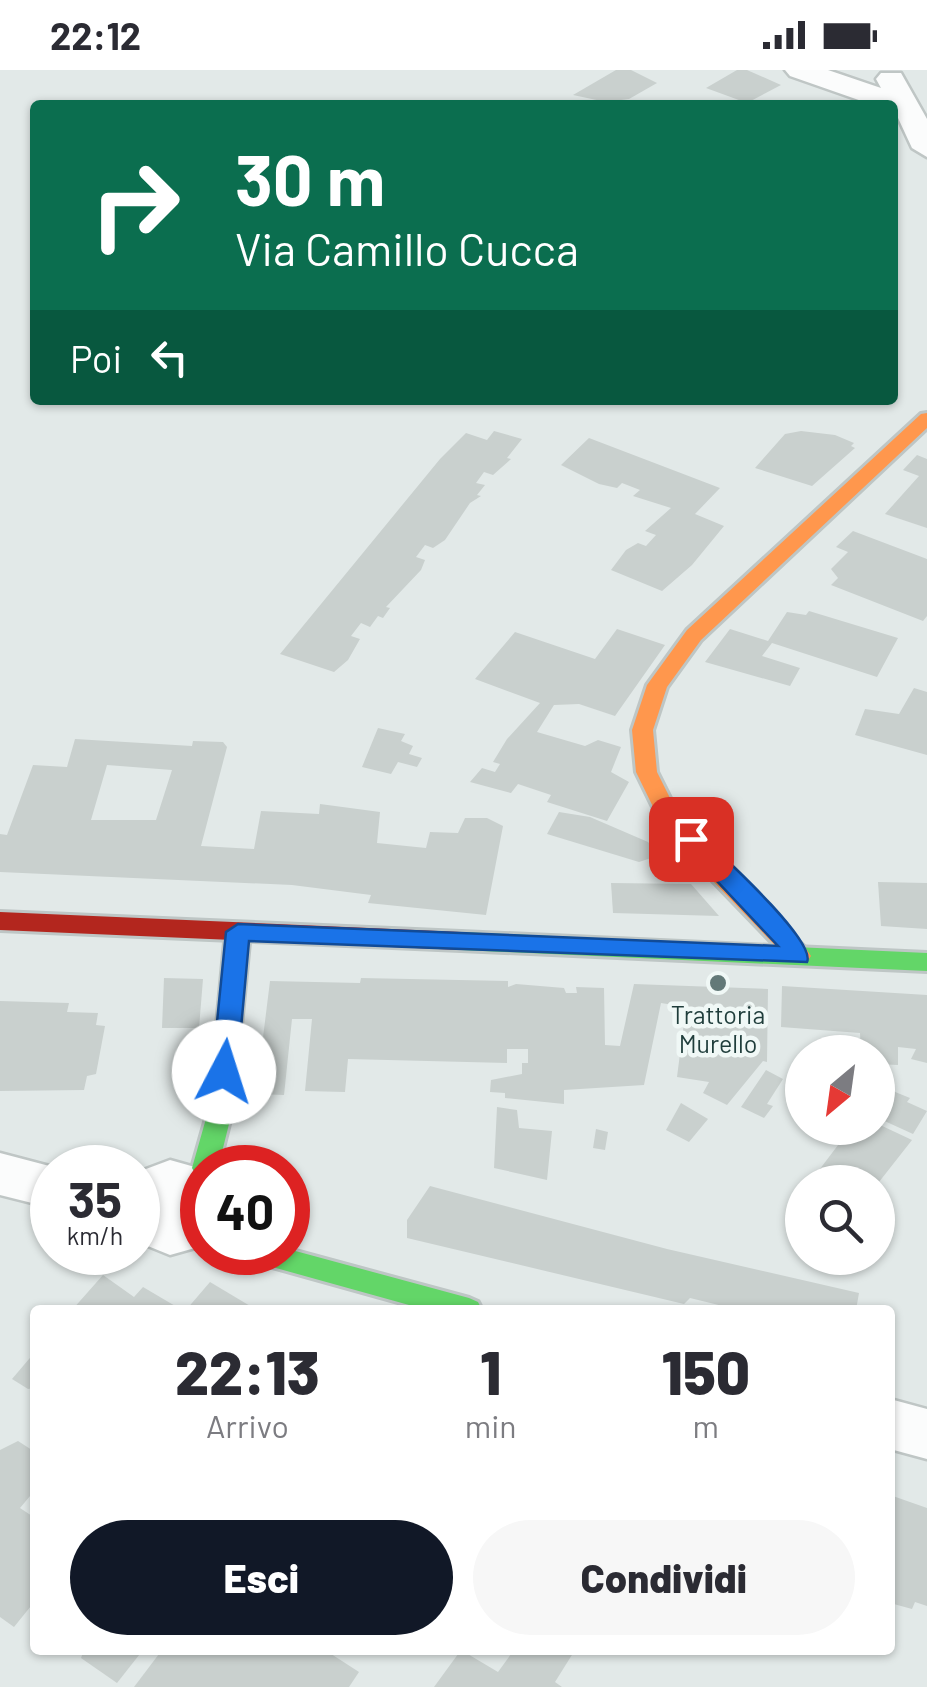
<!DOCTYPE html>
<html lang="it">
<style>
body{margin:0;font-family:Barlow,sans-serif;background:#f7f7f7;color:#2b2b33;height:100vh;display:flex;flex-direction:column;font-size:38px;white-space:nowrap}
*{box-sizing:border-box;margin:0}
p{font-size:32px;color:#7c7c81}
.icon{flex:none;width:55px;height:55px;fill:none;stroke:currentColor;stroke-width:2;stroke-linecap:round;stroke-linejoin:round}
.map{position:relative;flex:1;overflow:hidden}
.drawer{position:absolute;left:30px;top:1235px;width:865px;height:350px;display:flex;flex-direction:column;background:#fff;border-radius:10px;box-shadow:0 2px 8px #0004}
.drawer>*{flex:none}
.hud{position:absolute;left:30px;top:30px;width:868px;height:305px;border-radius:10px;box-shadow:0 2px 8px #0004;background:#0b6e4f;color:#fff;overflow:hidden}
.needle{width:65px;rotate:209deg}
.fabs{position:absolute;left:785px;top:965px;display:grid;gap:20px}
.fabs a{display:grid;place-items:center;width:110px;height:110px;border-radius:50%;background:#fff;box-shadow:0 2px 8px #0004;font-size:50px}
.speed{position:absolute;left:30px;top:1075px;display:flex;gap:20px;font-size:50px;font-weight:700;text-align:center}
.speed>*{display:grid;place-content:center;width:130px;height:130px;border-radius:50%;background:#fff;box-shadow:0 2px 8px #0004;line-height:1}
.speed small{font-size:25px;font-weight:400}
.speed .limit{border:15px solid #d22;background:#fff;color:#111}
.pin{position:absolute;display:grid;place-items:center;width:85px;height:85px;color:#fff;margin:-42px;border-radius:20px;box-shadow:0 5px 15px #0006}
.me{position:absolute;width:110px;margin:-55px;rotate:5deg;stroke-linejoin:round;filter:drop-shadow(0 0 8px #0008)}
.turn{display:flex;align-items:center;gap:35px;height:210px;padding:0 40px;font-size:45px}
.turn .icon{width:130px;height:130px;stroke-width:2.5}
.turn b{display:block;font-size:70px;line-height:85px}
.then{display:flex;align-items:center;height:95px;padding:0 40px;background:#0003;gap:20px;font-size:38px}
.eta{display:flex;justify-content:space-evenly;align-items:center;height:170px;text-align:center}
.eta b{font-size:60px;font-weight:800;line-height:70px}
.action{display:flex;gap:20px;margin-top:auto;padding:20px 40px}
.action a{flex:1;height:115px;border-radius:60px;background:#111827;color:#fff;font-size:40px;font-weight:800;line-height:115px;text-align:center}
.action a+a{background:#f7f7f7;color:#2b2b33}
.status{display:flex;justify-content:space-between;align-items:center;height:70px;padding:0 50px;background:#fff;direction:ltr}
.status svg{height:28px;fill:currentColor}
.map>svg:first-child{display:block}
.building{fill:#c9d0ce;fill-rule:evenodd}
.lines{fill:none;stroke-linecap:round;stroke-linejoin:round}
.street-casing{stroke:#bfc6c5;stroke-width:5}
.fast-casing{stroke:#bec6c5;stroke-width:6}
.slow-casing{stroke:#bec6c5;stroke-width:6}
.jam-casing{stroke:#bec6c5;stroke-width:6}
.street{fill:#fbfcfc;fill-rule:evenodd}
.fast{fill:#63d668;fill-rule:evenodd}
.slow{fill:#ff974d;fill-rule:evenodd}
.jam{fill:#b3261e;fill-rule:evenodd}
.route{fill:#1a73e8;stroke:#114b97;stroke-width:2.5}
.poi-dot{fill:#637978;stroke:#f0f8f6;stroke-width:4}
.labels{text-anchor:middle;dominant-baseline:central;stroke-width:9;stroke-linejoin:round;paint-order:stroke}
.poi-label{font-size:25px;fill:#1f3d3b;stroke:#f0f8f6}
</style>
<div class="status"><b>22:12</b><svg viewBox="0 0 49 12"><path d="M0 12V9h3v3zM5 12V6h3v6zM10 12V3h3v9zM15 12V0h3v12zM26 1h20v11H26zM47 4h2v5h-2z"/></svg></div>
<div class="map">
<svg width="927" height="1617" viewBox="0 0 927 1617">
<rect width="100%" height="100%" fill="#e2e9e8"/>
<g class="building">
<polygon points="616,0 631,0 657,13 629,29 606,32 573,25"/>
<polygon points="737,0 747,0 781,15 747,33 706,18"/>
<polygon points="494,361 522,369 507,388 511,389 493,405 484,402 476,413 485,415 477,425 481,426 470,433 445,470 433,478 425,475 416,487 425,490 421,500 386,537 390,538 383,548 378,546 370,557 361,553 351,566 360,569 348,590 334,602 280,584 440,389 466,363 487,370"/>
<polygon points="801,361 835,365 854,373 851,376 855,378 812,416 755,398 785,364"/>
<polygon points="589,368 720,418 695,444 724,456 692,495 662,521 611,500 626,480 638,473 646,476 656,465 645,461 671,438 633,426 640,420 622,413 617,418 599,414 561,395"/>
<polygon points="917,385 927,389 927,458 885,444 919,406 903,400"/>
<polygon points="853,461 927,489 927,546 923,551 831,515 838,508 831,499 848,482 836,477"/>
<polygon points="809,541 898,568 877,607 772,573 762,586 800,598 790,616 705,592 730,559 768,571 787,542 806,545"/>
<polygon points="617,559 665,575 615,646 579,634 554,635 537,662 585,676 598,670 621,677 611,702 629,712 607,751 547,732 551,725 518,714 511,723 470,712 482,698 495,702 500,694 493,692 507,669 540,633 475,609 515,562 595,589"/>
<polygon points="914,618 927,622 927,685 855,665 865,639 899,644"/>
<polygon points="378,658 405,664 401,671 413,676 409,684 422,688 417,697 398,692 391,704 362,697"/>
<path d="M75,669L192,676L193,671L223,672L227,677L201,776L254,779L261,741L319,744L320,734L380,742L377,773L426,778L430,762L458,763L465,748H487L503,756L486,845L368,833L371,825L292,815L0,802V764L7,765L33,695L67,697ZM107,695L172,700L156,750H91Z"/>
<polygon points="559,742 590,747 648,772 660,785 639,792 547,764"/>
<polygon points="878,812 927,813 927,859 881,856"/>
<polygon points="611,813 691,814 719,846 613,843"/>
<polygon points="164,908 203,909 199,958 162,958"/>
<polygon points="361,908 508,911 508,917 516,914 564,918 566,923 577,923 576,917 604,918 605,975 620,976 634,914 768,919 767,992 763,991 727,1035 703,1023 709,1012 677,1007 686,937 661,933 644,1015 564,1020 564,1034 505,1028 505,1023 490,1022 491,1010 522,1004 522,993 528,993 528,979 507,979 507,993 348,989 345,1022 305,1021 312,949 292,949 284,1025 256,1024 270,911 360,913"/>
<polygon points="782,916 927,925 927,993 911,989 916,979 898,977 898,995 878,994 878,982 861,982 860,963 781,957"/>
<polygon points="0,931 69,933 67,942 98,943 96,955 105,956 96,1004 87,1006 84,1020 0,1021"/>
<polygon points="766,1000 783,1009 767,1034 773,1036 764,1048 741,1037"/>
<polygon points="878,1015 910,1028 907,1032 927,1041 913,1064 878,1048"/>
<polygon points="681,1033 708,1049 689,1072 666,1060"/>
<polygon points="497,1037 517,1040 519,1058 552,1061 547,1110 494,1098"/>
<polygon points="878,1054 912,1070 879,1112 810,1112 851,1058 878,1058"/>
<polygon points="596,1059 608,1062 605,1080 593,1078"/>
<polygon points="430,1116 667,1179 859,1223 856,1240 739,1240 690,1228 684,1234 407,1168 407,1150"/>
<polygon points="802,1122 802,1151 785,1145"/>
<polygon points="103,1205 134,1227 143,1217 182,1240 72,1240"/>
<polygon points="210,1212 257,1240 186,1240"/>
<polygon points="35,1282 35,1318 28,1319 12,1309"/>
<polygon points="18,1371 35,1382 35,1420 20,1438 35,1448 35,1531 14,1557 0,1547 0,1380"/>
<polygon points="890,1425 927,1438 927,1536 915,1532 912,1539 890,1533"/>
<polygon points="84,1580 143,1580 117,1613 81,1588"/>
<polygon points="162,1580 325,1580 359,1602 349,1617 134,1617"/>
<polygon points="461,1580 498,1602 511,1584 505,1580 575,1580 555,1612 562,1617 434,1617"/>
</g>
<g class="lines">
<defs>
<g id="street">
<polygon points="785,0 828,0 881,18 876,9 881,3 901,3 927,49 927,87 912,78 892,35 873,35 790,6"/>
<polygon points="0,1083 57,1098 52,1098 52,1138 0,1125"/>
<polygon points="170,1090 202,1099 202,1176 170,1185 138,1172 138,1102"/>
<polygon points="890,1329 927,1339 927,1389 890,1379"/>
</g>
<g id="fast">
<polygon points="238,853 246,856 250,862 233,1038 218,1098 202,1098 202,1108 196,1105 192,1098 209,1038 226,862 230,856"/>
<polygon points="461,862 927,883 927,901 461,880 453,877 449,871 453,865"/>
<polygon points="288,1179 469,1228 478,1232 482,1240 427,1240 258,1193 249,1190 245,1182 288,1182"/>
</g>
<polygon id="slow" points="927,343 927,358 701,570 667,617 653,660 657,702 674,736 701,771 807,880 811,886 807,892 791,892 685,782 657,745 636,702 632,660 647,615 687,560 921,344"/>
<polygon id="jam" points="0,842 461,862 469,865 473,871 469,877 461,880 0,860"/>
</defs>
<use href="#street" class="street-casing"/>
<use href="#fast" class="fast-casing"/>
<use href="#slow" class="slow-casing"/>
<use href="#jam" class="jam-casing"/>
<use href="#street" class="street"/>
<use href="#fast" class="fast"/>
<use href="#slow" class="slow"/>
<use href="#jam" class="jam"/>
</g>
<path class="route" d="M691,761L699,764C718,782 817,871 807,892L249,871L237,1002L224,1012L212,1002L226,862L238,854L778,876L683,775L680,769Z"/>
<circle class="poi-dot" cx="718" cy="913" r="10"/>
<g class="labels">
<g class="poi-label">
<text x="718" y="944">Trattoria<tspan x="718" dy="29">Murello</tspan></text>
</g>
</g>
</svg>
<div class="fabs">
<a><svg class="needle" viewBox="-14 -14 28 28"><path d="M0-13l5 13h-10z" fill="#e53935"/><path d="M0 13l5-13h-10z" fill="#7c7c81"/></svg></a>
<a><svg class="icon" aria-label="search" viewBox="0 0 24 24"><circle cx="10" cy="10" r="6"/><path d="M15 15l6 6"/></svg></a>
</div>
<div class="speed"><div>35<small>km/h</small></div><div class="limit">40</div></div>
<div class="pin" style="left:691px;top:769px;background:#d93025"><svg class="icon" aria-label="arrive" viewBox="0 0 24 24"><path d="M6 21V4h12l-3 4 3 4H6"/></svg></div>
<svg class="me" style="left:224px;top:1002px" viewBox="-20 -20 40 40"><circle r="19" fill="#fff"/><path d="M0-13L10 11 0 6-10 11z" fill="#1a73e8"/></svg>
<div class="hud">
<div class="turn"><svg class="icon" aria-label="right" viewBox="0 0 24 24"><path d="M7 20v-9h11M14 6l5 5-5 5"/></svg><div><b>30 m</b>Via Camillo Cucca</div></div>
<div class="then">Poi<svg class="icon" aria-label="left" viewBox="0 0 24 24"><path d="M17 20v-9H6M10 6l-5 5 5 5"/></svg></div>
</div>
<section class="drawer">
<div class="eta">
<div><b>22:13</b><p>Arrivo</p></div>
<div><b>1</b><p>min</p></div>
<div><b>150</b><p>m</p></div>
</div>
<div class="action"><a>Esci</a><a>Condividi</a></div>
</section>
</div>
